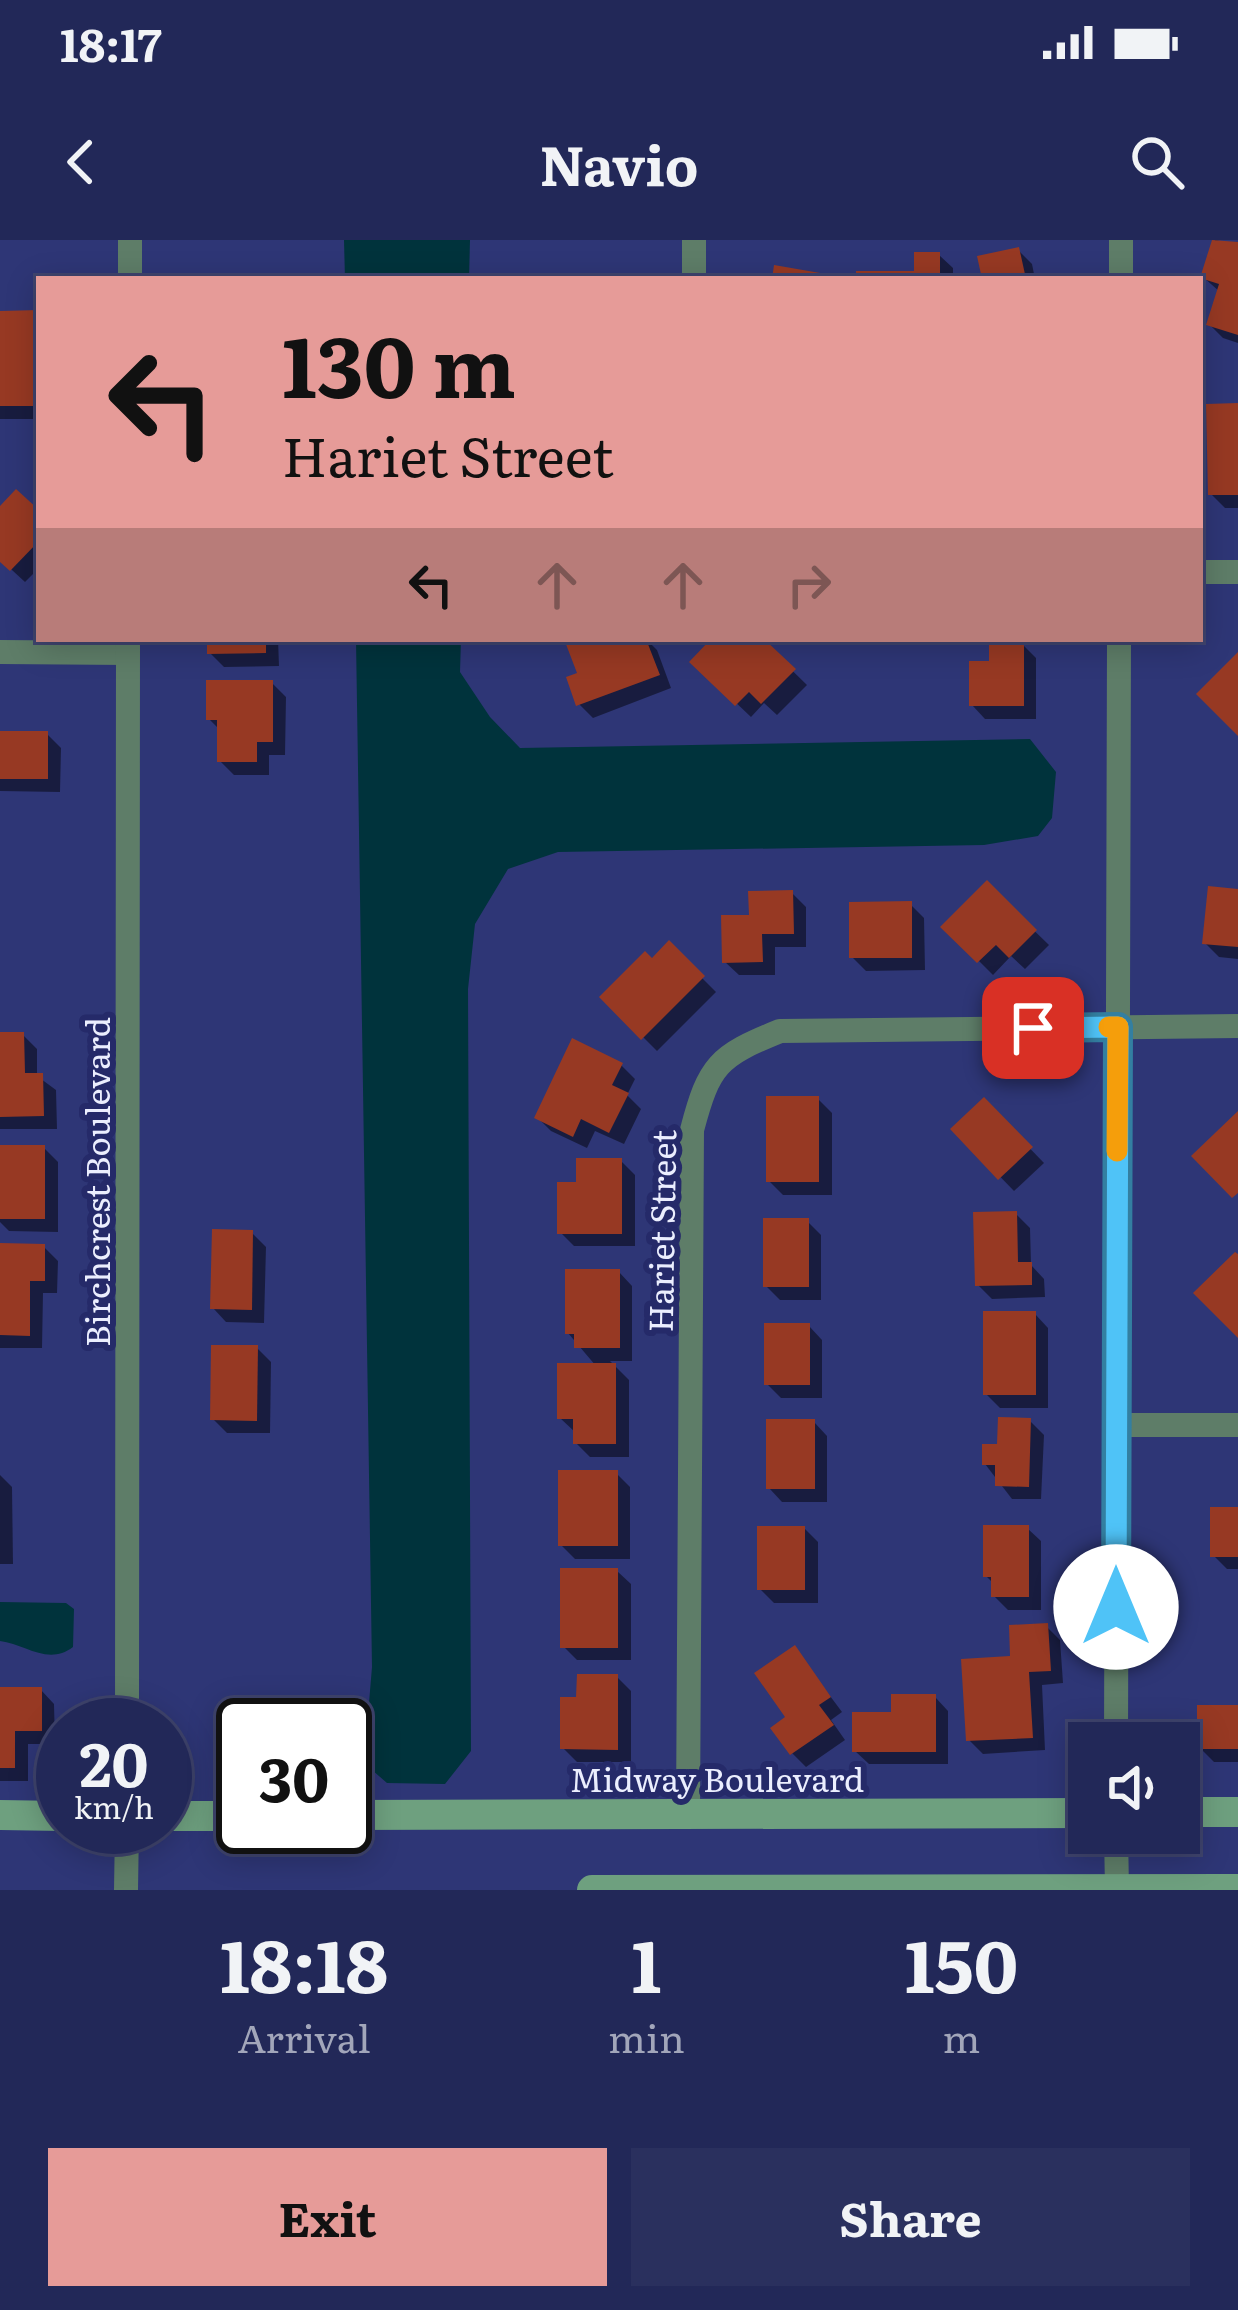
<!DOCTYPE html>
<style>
body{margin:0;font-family:Literata,serif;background:#2a305e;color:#f1f3f6;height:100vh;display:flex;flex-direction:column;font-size:45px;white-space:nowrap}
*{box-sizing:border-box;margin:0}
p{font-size:39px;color:#a2a6ba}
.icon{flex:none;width:66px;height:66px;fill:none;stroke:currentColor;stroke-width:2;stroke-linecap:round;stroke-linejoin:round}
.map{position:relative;height:1650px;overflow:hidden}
.side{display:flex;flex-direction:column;background:#222858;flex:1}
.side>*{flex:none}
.hud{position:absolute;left:36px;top:36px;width:1167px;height:366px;border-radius:0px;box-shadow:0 6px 30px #0003,0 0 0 3px #3f446e;background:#e69b98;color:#111;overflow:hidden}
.buttons{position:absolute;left:1068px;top:1482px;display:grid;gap:24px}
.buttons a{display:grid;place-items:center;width:132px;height:132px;border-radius:0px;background:#222858;box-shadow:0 6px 30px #0003,0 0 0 3px #3f446e;font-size:60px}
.speed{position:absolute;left:36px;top:1458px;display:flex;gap:24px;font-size:60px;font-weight:700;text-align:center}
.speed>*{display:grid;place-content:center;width:156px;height:156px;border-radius:50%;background:#222858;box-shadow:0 6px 30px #0003,0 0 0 3px #3f446e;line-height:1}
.speed small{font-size:30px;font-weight:400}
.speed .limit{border:6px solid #111;border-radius:18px;background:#fff;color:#111}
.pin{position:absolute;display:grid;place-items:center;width:102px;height:102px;color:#fff;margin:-51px;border-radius:24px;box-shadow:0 6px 18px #0006}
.me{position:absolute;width:132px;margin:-66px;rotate:0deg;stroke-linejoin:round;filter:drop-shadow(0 0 9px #0008)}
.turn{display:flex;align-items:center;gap:42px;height:252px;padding:0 48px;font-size:54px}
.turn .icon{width:156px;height:156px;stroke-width:2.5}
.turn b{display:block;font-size:84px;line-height:102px}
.lanes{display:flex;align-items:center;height:114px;padding:0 48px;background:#0003;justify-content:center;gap:60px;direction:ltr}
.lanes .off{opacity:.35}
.eta{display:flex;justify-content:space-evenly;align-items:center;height:204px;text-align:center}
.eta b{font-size:72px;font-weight:700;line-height:84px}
.action{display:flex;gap:24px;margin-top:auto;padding:24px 48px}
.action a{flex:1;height:138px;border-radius:0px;background:#e69b98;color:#111;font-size:48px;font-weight:700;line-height:138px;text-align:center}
.action a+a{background:#2a305e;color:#f1f3f6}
.status{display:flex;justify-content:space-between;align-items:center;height:84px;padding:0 60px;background:#222858;direction:ltr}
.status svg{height:33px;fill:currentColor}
header{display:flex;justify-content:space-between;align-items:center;height:156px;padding:0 48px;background:#222858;font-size:54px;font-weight:700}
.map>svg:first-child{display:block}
.water{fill:#00333c}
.shadow{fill:#0007}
.building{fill:#973923}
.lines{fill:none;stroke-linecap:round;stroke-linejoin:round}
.street{stroke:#5e7d68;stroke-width:24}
.secondary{stroke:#6ea07f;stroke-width:30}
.route-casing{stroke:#337fa1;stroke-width:30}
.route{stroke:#4fc3f7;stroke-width:21}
.slow{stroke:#f59e0b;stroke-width:21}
.labels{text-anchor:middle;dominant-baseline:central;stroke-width:12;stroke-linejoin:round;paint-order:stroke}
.street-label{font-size:33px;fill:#ebeefe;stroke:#252a69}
</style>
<div class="status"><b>18:17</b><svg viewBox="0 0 49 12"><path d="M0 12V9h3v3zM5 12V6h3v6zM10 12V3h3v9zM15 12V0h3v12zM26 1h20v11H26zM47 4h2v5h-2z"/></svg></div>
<header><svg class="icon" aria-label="back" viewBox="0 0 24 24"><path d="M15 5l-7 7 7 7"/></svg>Navio<svg class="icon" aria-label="search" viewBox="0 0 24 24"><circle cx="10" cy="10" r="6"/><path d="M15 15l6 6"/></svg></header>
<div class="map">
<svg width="1238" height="1650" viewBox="0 0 1238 1650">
<rect width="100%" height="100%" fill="#2e3676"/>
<g class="water">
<polygon points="344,0 470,0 469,39 345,39"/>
<polygon points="356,399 461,399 460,432 490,477 520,508 1030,499 1056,532 1052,578 1038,596 984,605 558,612 508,629 475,684 468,749 471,1511 445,1544 387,1543 364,1523 372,1427"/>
<path d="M0,1362L66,1363L74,1369L73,1407C48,1426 25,1404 0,1401Z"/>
</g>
<g class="shadow">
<polygon points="1215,0 1238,5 1238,103 1223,98 1209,84 1220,52 1203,37"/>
<polygon points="1018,10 1032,24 1035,39 985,39"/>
<polygon points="939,15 953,28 953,39 859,39 917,34"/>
<polygon points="39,73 39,179 0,179 0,74"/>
<polygon points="1238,166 1238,268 1225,268 1211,254"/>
<polygon points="0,270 39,274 39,328 25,342 0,319"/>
<polygon points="210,399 278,399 279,426 224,427 210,413"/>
<polygon points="567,399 617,399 619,405 646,399 657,410 671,448 593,478 579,464 581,435"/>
<polygon points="716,399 729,408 738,399 760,399 807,445 777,475 764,463 751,477 693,422"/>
<polygon points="1023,405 1036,418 1036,479 985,479 972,465"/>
<polygon points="272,443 286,457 285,515 269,515 269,535 234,535 220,521 220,490 209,479"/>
<polygon points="0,494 47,494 61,508 60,552 0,551"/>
<polygon points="987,645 1049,705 1025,729 1011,716 993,735 945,687"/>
<polygon points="1238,652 1238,719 1219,717 1205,703"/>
<polygon points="792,653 806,667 806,707 775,707 775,735 739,735 725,722 752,678"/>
<polygon points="910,664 924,678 925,730 866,731 852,717"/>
<polygon points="669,705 716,752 657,811 603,757"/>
<polygon points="0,795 23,795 37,809 37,836 56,850 57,889 0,889"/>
<polygon points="621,825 635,839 627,855 641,869 624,904 595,891 587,908 551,891 537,877"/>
<polygon points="818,859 832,873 832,955 783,955 769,941"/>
<polygon points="984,861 1044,923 1014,951 954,889"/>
<polygon points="0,908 44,908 58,922 58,992 9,991 0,982"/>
<polygon points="621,921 635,935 635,1006 574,1006 560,992 579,945"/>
<polygon points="1016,974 1030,988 1031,1025 1044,1039 1045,1057 992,1059 978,1045"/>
<polygon points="807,981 821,995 821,1060 780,1060 766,1046"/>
<polygon points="252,993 266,1007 264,1083 226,1082 213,1068"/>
<polygon points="0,1006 44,1007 58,1021 57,1053 43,1053 42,1108 0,1108"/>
<polygon points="619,1032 632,1046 632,1121 610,1121 629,1140 629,1217 590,1217 576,1203 576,1193 560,1178 596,1126 568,1093"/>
<polygon points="1035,1074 1048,1088 1048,1168 1000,1168 986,1154"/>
<polygon points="809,1086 822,1100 822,1158 781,1158 767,1144"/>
<polygon points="257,1108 271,1122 270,1193 227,1193 213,1179"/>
<polygon points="1030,1181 1044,1195 1041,1259 1012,1259 985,1224"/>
<polygon points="814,1182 827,1196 827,1262 782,1262 769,1248"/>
<polygon points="616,1233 630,1247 630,1319 575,1319 561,1305"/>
<polygon points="0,1235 12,1247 13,1324 0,1324"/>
<polygon points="1238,1270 1238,1329 1227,1329 1213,1315"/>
<polygon points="804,1288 818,1302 818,1363 774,1363 760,1349"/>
<polygon points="1027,1288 1041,1301 1041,1370 1008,1370 994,1356 994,1344 986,1336"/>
<polygon points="617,1331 631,1344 631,1420 577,1420 563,1406"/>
<polygon points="1046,1386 1060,1400 1063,1443 1042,1445 1045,1510 983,1514 969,1500 1013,1419"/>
<polygon points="795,1409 842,1472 831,1480 845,1500 806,1527 792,1513"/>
<polygon points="617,1437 631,1451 631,1522 577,1522 563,1508 579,1460"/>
<polygon points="0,1450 41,1450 54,1464 55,1504 28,1504 28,1541 0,1541"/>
<polygon points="935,1457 948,1471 948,1524 869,1524 855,1511"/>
<polygon points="1238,1468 1238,1522 1214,1522 1200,1508"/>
</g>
<g class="building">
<polygon points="1212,0 1238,2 1238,95 1206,85 1219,44 1200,38"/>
<polygon points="1019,7 1026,39 982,39 977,16"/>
<polygon points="914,12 940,12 940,39 856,39 856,31 914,31"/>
<polygon points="774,25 826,34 826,39 772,39"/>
<rect x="573" y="34" width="49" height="5"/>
<polygon points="39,70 39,166 0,166 0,71"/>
<polygon points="1238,163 1238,255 1208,255 1206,164"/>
<polygon points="16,249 39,270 39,301 10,331 0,322 0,266"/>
<polygon points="207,399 266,399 266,413 207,414"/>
<polygon points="564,399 610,399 612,404 646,399 660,435 576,466 566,437 577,433"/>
<polygon points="711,399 724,399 729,404 734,399 764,399 796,429 761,464 749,452 735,466 689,422"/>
<polygon points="989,402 1024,402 1024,466 969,466 969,421 989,421"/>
<polygon points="1238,412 1238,496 1196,454"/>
<polygon points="206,440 273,440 273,502 257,502 257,522 217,522 217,480 206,480"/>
<rect x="0" y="491" width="48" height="48"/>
<polygon points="987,640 1037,690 1009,718 996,705 977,723 940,687"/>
<polygon points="1208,646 1238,649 1238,707 1202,704"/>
<polygon points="793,650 794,694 762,694 763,722 722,723 721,675 749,675 748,651"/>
<polygon points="912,661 912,718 849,718 849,662"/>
<polygon points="669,700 705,736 641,800 599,757 645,711 652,718"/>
<polygon points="0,792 24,792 25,833 43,833 44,876 0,877"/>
<polygon points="572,798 623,823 612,845 629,853 609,893 581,879 573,897 534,878"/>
<rect x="766" y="856" width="53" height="86"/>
<polygon points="984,857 1033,907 998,940 950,889"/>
<polygon points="1238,871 1238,953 1232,958 1191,916"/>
<rect x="0" y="905" width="45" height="74"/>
<polygon points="576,918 622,918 622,994 557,994 557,942 576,942"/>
<polygon points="1017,971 1018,1022 1032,1022 1032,1045 975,1046 973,972"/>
<rect x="763" y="978" width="46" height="69"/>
<polygon points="212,989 253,990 252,1070 210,1069"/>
<polygon points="0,1003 45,1004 45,1041 30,1041 30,1096 0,1095"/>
<polygon points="1235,1012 1238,1014 1238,1098 1193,1053"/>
<polygon points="565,1029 620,1029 620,1108 574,1108 574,1094 565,1094"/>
<rect x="983" y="1071" width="53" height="84"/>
<rect x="764" y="1083" width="46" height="62"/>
<polygon points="211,1105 258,1105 257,1181 210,1180"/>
<polygon points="557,1123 616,1123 616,1204 573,1204 573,1179 557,1179"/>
<polygon points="998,1177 1031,1178 1029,1247 995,1246 995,1225 982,1225 982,1204 997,1204"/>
<rect x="766" y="1179" width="49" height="70"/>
<rect x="558" y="1230" width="60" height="76"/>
<rect x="1210" y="1267" width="28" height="50"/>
<polygon points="983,1285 1029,1285 1029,1357 991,1357 991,1337 983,1337"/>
<rect x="757" y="1286" width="48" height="64"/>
<rect x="560" y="1328" width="58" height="80"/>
<polygon points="1048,1383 1051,1431 1029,1432 1033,1498 966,1501 961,1419 1010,1416 1009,1385"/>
<polygon points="795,1405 831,1457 819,1465 834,1485 790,1515 770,1488 785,1477 754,1433"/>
<polygon points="577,1434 618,1434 618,1510 560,1509 560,1457 576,1457"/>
<polygon points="0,1447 42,1447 42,1491 15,1491 15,1528 0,1528"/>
<polygon points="891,1454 936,1454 936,1512 852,1512 852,1472 891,1472"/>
<rect x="1197" y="1465" width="41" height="44"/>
</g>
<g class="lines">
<g class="street">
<polyline points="130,39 130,0"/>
<polyline points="694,39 694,0"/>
<polyline points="1121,39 1121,0"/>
<polyline points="1200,332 1238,332"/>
<polyline points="0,412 128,413"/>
<polyline points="1117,1185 1238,1185"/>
<polyline points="127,1485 128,399"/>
<polyline points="1116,1503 1119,399"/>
<path d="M688,1573L692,890C709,825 718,816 780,791L1238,786"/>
<polyline points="1116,1593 1117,1649"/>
<polyline points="126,1650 127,1587"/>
</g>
<g class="secondary">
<polyline points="1179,1572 1238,1572"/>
<polyline points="0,1575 63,1576"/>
<polyline points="345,1575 1089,1573"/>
<polyline points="165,1576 243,1576"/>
<polyline points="592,1650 1238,1649"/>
</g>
</g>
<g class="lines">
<defs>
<polyline id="route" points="1033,788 1118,787 1116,1367"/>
</defs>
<use href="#route" class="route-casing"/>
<use href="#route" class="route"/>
<polyline class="slow" points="1109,787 1118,787 1117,911"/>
</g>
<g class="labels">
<g class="street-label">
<text transform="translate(95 942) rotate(-90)">Birchcrest Boulevard</text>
<text transform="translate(660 991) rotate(-89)">Hariet Street</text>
<text x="717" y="1537">Midway Boulevard</text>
</g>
</g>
</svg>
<div class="buttons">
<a><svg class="icon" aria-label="sound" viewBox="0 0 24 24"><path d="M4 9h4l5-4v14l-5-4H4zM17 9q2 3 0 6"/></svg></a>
</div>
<div class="speed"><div>20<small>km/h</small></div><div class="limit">30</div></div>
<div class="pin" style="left:1033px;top:788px;background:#d93025"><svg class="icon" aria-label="arrive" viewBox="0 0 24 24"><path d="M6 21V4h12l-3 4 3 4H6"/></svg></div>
<svg class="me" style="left:1116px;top:1367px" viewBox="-20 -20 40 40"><circle r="19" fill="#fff"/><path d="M0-13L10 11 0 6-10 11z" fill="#4fc3f7"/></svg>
<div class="hud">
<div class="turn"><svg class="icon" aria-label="left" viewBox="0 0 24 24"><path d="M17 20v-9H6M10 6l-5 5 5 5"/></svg><div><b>130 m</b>Hariet Street</div></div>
<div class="lanes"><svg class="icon" aria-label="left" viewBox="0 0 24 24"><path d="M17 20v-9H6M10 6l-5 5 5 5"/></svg><svg class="icon off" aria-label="ahead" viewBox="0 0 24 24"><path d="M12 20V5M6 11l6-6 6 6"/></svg><svg class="icon off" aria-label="ahead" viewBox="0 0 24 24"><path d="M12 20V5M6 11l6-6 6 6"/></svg><svg class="icon off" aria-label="right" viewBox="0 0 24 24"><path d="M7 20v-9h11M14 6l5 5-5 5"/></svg></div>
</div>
</div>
<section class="side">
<div class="eta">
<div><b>18:18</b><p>Arrival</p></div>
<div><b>1</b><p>min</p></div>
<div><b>150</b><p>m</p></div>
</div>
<div class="action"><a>Exit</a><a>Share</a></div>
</section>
